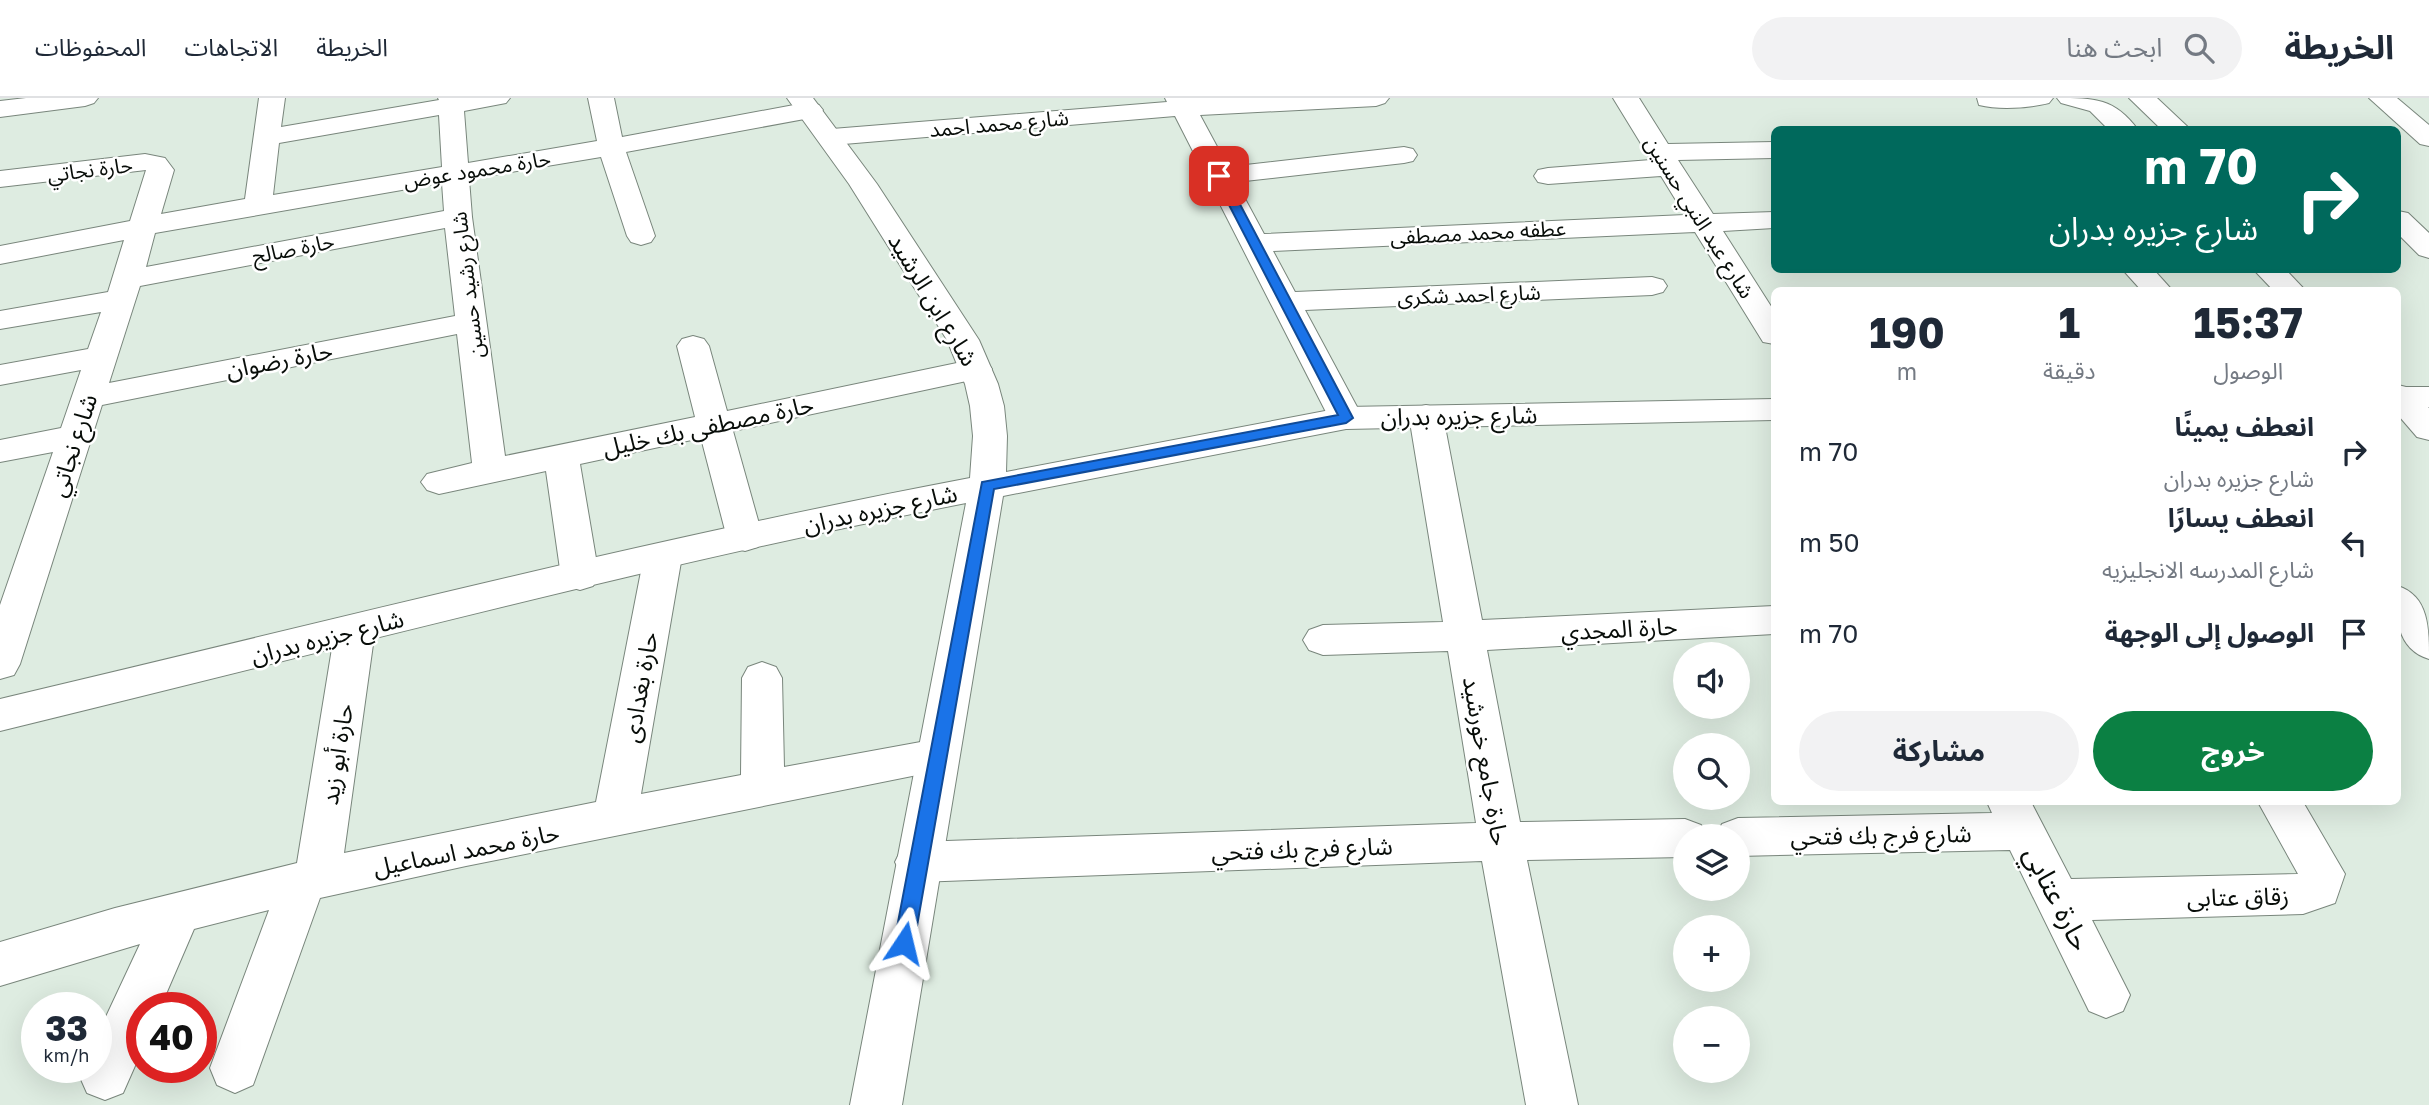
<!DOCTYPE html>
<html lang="ar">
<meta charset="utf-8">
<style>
body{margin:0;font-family:"Golos Text","Noto Sans Arabic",sans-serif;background:#f2f2f3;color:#1f2937;direction:rtl;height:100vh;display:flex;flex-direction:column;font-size:26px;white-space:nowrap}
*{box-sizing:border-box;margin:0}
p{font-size:23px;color:#747a83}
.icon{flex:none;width:38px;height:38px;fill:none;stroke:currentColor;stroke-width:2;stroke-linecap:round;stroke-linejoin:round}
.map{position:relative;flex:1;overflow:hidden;direction:ltr}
.drawer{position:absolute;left:1771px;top:189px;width:630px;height:518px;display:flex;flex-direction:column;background:#fff;border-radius:10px;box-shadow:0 7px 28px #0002;direction:rtl}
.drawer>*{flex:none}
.guide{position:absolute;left:1771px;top:28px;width:630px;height:147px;border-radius:10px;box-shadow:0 7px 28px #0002;direction:rtl;background:#00695c;color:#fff;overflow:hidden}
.controls{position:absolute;left:1673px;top:544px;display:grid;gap:14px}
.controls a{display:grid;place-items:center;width:77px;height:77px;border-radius:50%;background:#fff;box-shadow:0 7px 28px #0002;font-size:35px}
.speed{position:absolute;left:21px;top:894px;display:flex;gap:14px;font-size:35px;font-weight:700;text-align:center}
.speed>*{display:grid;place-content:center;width:91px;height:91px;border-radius:50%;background:#fff;box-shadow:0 7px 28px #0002;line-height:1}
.speed small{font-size:18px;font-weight:400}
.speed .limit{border:10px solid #d22;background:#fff;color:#111}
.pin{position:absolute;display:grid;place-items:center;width:60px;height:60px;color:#fff;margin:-30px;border-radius:14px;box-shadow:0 4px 10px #0006}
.me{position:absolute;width:77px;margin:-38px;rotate:10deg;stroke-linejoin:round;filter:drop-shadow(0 0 5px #0008)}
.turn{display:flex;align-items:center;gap:24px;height:147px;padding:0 28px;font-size:32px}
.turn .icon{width:91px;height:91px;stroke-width:2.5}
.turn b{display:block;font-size:49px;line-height:60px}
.eta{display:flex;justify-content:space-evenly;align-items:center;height:119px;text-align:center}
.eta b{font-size:42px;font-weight:700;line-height:49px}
.button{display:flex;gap:14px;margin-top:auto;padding:14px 28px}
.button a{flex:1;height:80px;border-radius:42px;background:#0b8043;color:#fff;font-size:28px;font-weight:700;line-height:80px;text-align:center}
.button a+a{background:#f2f2f3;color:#1f2937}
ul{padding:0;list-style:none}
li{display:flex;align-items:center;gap:21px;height:91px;padding:0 28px}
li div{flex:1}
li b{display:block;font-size:26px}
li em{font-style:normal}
header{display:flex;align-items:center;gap:42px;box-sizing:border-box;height:98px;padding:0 35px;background:#fff;border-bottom:2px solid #e0e1e3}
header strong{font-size:33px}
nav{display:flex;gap:38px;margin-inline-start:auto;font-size:24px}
.search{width:490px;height:63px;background:#f2f2f3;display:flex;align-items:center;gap:18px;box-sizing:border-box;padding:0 24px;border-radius:38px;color:#747a83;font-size:26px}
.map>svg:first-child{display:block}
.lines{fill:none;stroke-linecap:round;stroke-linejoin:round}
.street-casing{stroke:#79867c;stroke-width:2}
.secondary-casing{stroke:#79867c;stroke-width:2}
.street{fill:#fff;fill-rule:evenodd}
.secondary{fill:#fff;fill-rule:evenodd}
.route{fill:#1a73e8;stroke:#114b97;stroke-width:2}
.labels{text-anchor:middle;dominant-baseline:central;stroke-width:5;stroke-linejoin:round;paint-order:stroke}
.far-street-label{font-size:21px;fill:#080d09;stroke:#fff}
.street-label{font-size:24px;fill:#080d09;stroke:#fff}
.near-street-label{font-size:28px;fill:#080d09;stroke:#fff}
</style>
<header>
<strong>الخريطة</strong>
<div class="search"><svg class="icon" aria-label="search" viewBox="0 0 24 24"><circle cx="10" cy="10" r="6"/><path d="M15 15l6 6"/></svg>ابحث هنا</div>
<nav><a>الخريطة</a><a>الاتجاهات</a><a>المحفوظات</a></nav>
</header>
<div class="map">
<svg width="2429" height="1007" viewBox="0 0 2429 1007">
<rect width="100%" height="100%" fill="#deece1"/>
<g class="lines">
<defs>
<g id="street">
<polygon points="26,0 98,0 94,5 85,8 0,19 0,3"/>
<path d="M259,0H285L281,29L439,2L438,0H510L506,5L464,13L468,65L597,43L588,0H614L622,39L810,4L819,7L823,12L819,17L810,20L626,54L655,138L651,144L641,147L631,144L627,138L601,59L469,81L472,119L505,358L695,319L677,248L682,241L693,238L704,241L709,248L727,313L976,261L987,264L992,271L987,278L976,281L733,333L763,440L758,449L745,453L732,449L727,440L701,340L580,366L599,478L593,488L580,492L567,488L561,478L546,373L439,396L427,392L421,384L427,376L472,365L457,236L102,307L20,566L14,577L0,581V507L53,354L0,364V342L61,330L81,272L0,287V267L88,251L101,214L0,231V213L108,194L124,142L0,166V148L130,123L146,72L0,89V73L145,56L165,60L174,72L161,116L245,101ZM439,17L442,69L273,97L279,45ZM442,85L444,113L146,169L155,135ZM445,130L455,218L109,285L140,188Z"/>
<polygon points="1165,0 1389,0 1385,5 1376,8 1200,17 1228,69 1404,49 1413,51 1417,57 1413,63 1404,65 1236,84 1264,136 1685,117 1661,78 1548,86 1538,84 1534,78 1538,72 1548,70 1651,62 1613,0 1639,0 1668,46 1774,44 1774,60 1678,62 1713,116 1774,114 1774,130 1723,133 1774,213 1774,246 1763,244 1695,134 1273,153 1295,194 1652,179 1663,182 1667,188 1663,194 1652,197 1305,212 1363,320 1358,328 1346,331 1334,328 1329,320 1175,18 832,47 823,45 819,39 823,33 832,31 1167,4"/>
<path d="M1977,0H2053L2049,5C2029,10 1999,12 1979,7Z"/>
<path d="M2057,0C2094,0 2115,0 2138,32H2109L2090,13L2061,5Z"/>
<polygon points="2129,0 2157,0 2191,32 2162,32"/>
<polygon points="2369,0 2397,0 2429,27 2429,48 2420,46"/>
<polygon points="2398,113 2408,115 2429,135 2429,160 2419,157 2398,136"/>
<polygon points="2123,172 2154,172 2172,192 2141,192"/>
<polygon points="2254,172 2286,172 2305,192 2273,192"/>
<polygon points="2398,287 2410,290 2429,310 2429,342 2417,339 2398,317"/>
<polygon points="1426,307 1438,310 1443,318 1482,522 1774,508 1774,536 1487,552 1520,724 1685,721 1701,727 1707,738 1685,738 1685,759 1527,762 1578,1007 1526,1007 1482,763 918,784 902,778 895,764 902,750 918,744 1476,725 1448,553 1323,557 1309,552 1303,542 1309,532 1323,527 1443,524 1409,318 1414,310"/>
<polygon points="663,445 676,449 682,458 641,696 741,677 742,580 748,569 762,564 776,569 782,580 784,669 937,641 952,646 958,658 952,670 466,768 320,800 253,987 235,995 217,987 210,970 269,812 194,831 160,910 142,910 142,952 123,995 105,1002 87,995 79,977 83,970 96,970 96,940 140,846 0,888 0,844 115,810 297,765 335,532 341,522 355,517 369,522 375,532 344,755 596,704 644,458 650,449"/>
<path d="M2398,488C2429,498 2429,531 2429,561C2396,551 2395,517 2398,488Z"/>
<polygon points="1987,704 2031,704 2071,781 2298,776 2258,704 2303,704 2345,776 2335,805 2303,816 2092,822 2130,897 2123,913 2106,920 2089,913 2010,752 1738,758 1738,738 1716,738 1722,726 1738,720 1992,715"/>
</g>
<g id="secondary">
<path d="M787,0H813L877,86L979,242L998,286L1004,308L1007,338L1006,374L1346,309L1774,301V322L1346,331L1003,398L902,1007H850L966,405C642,469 321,555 0,633V601C322,525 644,442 970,380L973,338L970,308L965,286L947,242L849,86Z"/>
<rect x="2398" y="289" width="31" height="20"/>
</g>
</defs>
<use href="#street" class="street-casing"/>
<use href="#secondary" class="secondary-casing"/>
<use href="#street" class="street"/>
<use href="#secondary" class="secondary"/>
</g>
<polygon class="route" points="1219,74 1225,78 1353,320 1346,325 994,391 914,845 911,851 904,854 897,851 894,845 982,384 1338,317 1214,78"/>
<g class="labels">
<g class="far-street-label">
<text transform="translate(999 25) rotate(-5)">شارع محمد احمد</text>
<text transform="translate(90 71) rotate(-7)">حارة نجاتي</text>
<text transform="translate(477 71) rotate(-9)">حارة محمود عوض</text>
<text transform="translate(1700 119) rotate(58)">شارع عبد النبي حسنين</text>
<text transform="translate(1478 134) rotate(-3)">عطفه محمد مصطفى</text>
<text transform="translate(293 150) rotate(-11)">حارة صالح</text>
<text transform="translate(467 187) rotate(-97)">شارع رشيد حسين</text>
<text transform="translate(1469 196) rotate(-2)">شارع احمد شكرى</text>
</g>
<g class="street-label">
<text transform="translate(934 201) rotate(59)">شارع ابن الرشيد</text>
<text transform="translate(279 261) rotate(-11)">حارة رضوان</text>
<text transform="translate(1459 317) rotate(-1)">شارع جزيره بدران</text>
<text transform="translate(708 327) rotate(-12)">حارة مصطفى بك خليل</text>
<text transform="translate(72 347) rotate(-72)">شارع نجاتي</text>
<text transform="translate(880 410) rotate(-12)">شارع جزيره بدران</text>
<text transform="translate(1619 530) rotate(-3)">حارة المجدي</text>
<text transform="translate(327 538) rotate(-14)">شارع جزيره بدران</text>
<text transform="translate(639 589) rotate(-80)">حارة بغدادى</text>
<text transform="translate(336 656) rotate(-81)">حارة أبو زيد</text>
<text transform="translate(1487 663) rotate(80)">حارة جامع خورشيد</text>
<text transform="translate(1881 736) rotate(-1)">شارع فرج بك فتحي</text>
<text transform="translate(1302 750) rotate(-2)">شارع فرج بك فتحي</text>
<text transform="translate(466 751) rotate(-11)">حارة محمد اسماعيل</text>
<text transform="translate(2238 798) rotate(-1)">زقاق عتابى</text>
</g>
<g class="near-street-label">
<text transform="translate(2058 800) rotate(63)">حارة عتابي</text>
</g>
</g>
</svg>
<div class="controls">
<a><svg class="icon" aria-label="sound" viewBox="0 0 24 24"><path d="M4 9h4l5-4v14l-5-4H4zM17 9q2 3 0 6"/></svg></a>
<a><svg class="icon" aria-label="search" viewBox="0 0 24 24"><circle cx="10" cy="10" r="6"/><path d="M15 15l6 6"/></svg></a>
<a><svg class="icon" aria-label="layers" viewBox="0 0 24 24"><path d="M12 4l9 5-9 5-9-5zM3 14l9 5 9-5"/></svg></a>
<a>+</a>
<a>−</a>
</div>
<div class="speed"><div>33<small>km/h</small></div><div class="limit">40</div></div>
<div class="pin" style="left:1219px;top:78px;background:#d93025"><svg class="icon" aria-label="arrive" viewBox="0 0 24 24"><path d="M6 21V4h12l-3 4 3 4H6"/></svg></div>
<svg class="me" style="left:904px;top:845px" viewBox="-20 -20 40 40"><path d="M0-17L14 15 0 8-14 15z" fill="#1a73e8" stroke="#fff" stroke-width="4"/></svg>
<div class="guide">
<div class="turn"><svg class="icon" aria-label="right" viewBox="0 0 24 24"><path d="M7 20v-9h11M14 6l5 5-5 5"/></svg><div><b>70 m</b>شارع جزيره بدران</div></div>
</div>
<section class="drawer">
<div class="eta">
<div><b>15:37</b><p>الوصول</p></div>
<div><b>1</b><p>دقيقة</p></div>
<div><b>190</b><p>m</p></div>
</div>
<ul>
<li><svg class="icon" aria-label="right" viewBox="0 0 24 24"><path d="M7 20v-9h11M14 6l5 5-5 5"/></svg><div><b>انعطف يمينًا</b><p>شارع جزيره بدران</p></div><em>70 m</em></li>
<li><svg class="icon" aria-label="left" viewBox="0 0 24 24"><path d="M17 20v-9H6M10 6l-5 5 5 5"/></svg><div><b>انعطف يسارًا</b><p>شارع المدرسه الانجليزيه</p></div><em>50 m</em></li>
<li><svg class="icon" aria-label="arrive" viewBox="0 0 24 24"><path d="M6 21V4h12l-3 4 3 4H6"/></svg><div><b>الوصول إلى الوجهة</b></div><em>70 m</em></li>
</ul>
<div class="button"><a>خروج</a><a>مشاركة</a></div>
</section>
</div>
